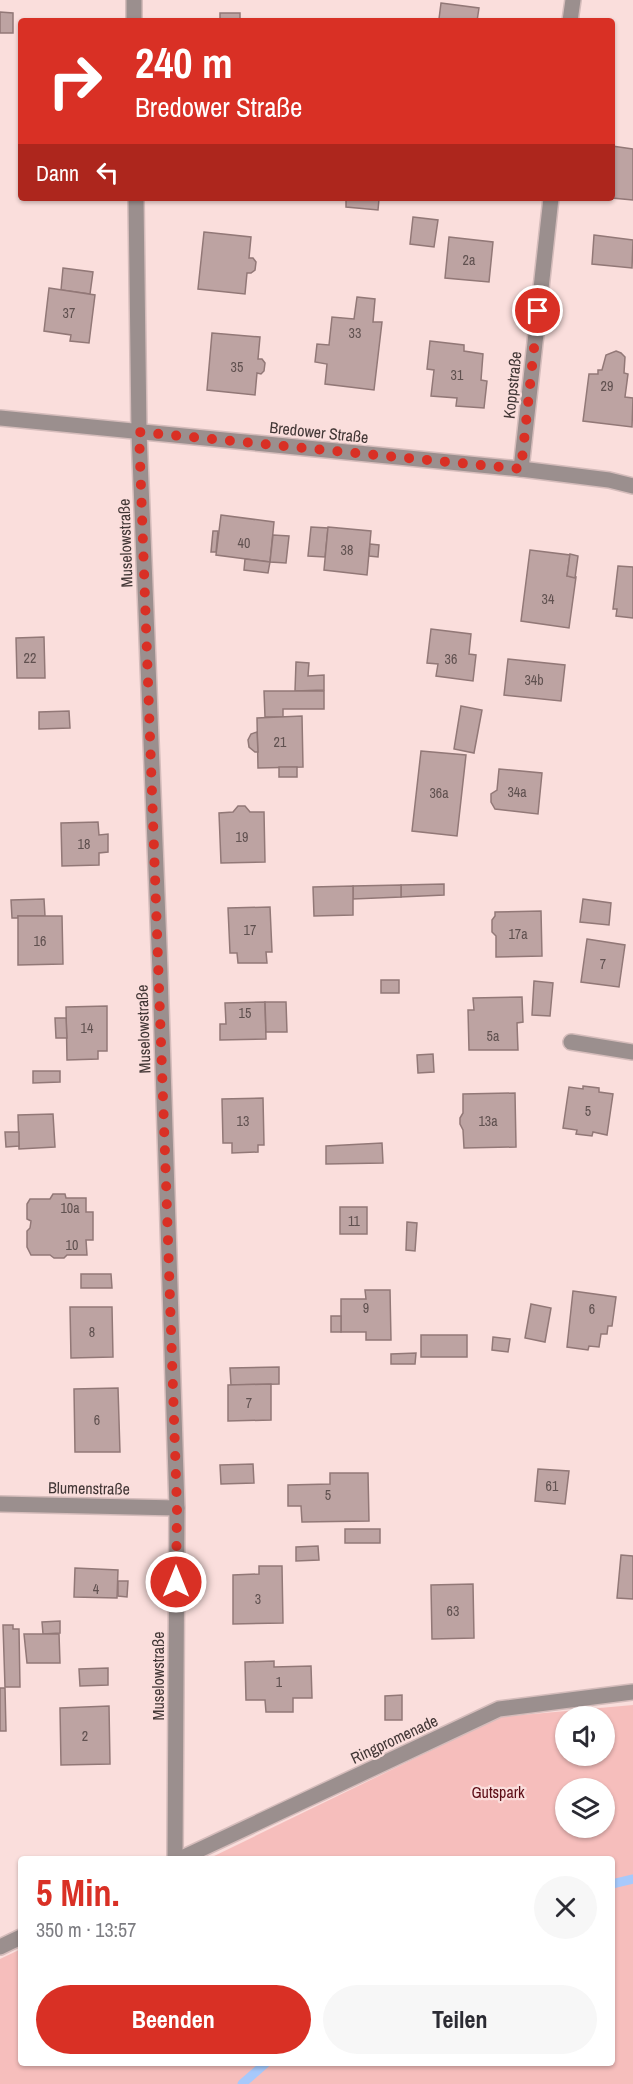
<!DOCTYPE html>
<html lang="de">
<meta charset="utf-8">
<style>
body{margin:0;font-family:"Archivo Narrow",sans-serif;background:#f7f7f7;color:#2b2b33;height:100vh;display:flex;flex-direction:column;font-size:22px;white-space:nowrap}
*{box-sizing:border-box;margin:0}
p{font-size:20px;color:#7c7c81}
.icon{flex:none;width:33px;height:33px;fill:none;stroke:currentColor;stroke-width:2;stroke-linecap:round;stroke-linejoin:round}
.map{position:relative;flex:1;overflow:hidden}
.panel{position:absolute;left:18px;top:1856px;width:597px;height:210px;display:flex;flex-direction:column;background:#fff;border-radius:6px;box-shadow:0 2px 4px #0004}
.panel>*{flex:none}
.banner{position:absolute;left:18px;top:18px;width:597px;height:183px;border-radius:6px;box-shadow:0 2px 4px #0004;background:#d93025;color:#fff;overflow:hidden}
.controls{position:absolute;left:555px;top:1706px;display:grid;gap:12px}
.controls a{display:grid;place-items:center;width:60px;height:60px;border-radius:50%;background:#fff;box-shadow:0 2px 4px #0004;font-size:30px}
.pin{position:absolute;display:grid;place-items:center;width:51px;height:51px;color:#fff;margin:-26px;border:3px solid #fff;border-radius:50%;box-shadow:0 2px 6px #0007}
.me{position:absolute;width:66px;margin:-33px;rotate:0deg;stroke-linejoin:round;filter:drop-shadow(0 0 4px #0008)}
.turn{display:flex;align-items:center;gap:21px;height:126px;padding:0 18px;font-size:27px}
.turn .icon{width:78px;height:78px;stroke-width:2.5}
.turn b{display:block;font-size:42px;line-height:51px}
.then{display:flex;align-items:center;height:57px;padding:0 18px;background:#0003;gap:12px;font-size:22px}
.round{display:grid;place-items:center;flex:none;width:63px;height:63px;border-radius:32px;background:#f7f7f7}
.headline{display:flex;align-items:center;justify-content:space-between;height:102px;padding:0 18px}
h1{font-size:36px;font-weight:700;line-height:45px;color:#d93025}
.action{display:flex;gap:12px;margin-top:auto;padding:12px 18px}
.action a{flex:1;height:69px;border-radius:36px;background:#d93025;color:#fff;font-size:24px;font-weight:700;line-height:69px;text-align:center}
.action a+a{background:#f7f7f7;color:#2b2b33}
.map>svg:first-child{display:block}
.green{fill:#f6bebc;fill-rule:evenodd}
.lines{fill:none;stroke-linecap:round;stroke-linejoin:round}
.stream{stroke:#a7c9fb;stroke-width:9}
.building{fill:#bda3a2;stroke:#927877;stroke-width:1.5}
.minor-casing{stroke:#d5bcbb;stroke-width:18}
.minor{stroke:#9b8f8e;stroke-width:15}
.route{stroke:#d93025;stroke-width:10;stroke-dasharray:0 18}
.labels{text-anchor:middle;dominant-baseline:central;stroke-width:4.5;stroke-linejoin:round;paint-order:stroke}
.number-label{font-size:14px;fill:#605150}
.street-label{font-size:16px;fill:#413635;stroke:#fadedc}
.park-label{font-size:16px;fill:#5c0d16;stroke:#fadedc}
</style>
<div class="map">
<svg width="633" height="2084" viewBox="0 0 633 2084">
<rect width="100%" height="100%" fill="#fadedc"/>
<path class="green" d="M633,1705V2084H0V1959L21,1949V2062H612V1858H210L500,1717ZM566,1716H604V1755H566ZM566,1788H604V1827H566Z"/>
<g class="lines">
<g class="stream">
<polyline points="612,1884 633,1879"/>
<polyline points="242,2084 267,2062"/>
</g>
</g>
<g class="building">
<polygon points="441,3 479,8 477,21 439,19"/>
<polygon points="0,12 13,13 13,33 0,33"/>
<rect x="220" y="13" width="20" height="8"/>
<polygon points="612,146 633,149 633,200 612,198"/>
<polygon points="346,198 379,199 378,210 346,207"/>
<polygon points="413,217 438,220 434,247 410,244"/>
<polygon points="204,232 251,237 249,258 253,258 256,262 255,270 251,273 247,273 245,294 198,289"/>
<polygon points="594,235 633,240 632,268 592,264"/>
<polygon points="449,237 493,242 489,282 445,278"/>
<polygon points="63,268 93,272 90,294 61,290"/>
<polygon points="49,288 95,295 89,343 70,341 71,335 44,331"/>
<polygon points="357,297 375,299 373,322 382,322 374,390 325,384 327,364 315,362 317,344 329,345 332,317 354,319"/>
<polygon points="212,333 260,337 258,359 262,359 265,363 264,371 261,374 257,373 255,395 207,390"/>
<polygon points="430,341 464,345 464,351 483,354 481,380 487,381 484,408 456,406 457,398 431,396 434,370 427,369"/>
<polygon points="616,351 621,353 625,357 624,373 628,374 625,397 633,398 632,427 583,421 589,374 598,374 598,370 602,370 606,355"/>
<polygon points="221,515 274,522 270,562 216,555"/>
<polygon points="311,527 328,528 325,557 308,556"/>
<polygon points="328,527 371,531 367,575 324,570"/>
<polygon points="213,531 218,531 216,552 211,552"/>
<polygon points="273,535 289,536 286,563 270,562"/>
<polygon points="370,544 379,545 378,557 369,556"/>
<polygon points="530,550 570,555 567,576 576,577 569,628 521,621"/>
<polygon points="570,554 578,556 575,578 567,576"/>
<polygon points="245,559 270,562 268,573 244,570"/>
<polygon points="618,566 633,567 633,618 616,616 617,609 613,609"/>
<polygon points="431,629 471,634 469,654 476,655 473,681 436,676 438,664 427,663"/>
<polygon points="44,637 45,678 17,678 16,638"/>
<polygon points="508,659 565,665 561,701 504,695"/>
<polygon points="296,662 309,663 308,676 324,675 324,690 295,691"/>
<polygon points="264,691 324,691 324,709 283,709 283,717 265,717"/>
<polygon points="461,706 482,710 474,753 454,749"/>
<polygon points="69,711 70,728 39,729 39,712"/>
<polygon points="302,716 303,767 258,768 257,718"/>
<polygon points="257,732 258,752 255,752 249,747 248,740 251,734"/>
<polygon points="421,751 466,755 457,836 412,831"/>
<rect x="279" y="767" width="18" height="10"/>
<polygon points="499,769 542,773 538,814 495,809 491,802 491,794 497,790"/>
<polygon points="238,806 245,806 250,812 264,812 265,862 221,863 219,813 233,812"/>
<polygon points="98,822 99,835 108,834 108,852 99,853 99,865 62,866 61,823"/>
<polygon points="444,884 444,895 401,897 401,885"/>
<polygon points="401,885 401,897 353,899 353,886"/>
<polygon points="353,886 353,915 314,916 313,887"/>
<polygon points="44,899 45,916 18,916 18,918 12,918 11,900"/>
<polygon points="583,899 611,903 609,925 580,922"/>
<polygon points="270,907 272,952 266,952 267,963 238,963 237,953 230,953 228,908"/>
<polygon points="541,911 542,956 496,957 496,936 492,932 492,920 495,916 495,912"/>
<polygon points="18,916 62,916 63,964 18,965"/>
<polygon points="587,939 625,945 619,987 581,982"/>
<rect x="381" y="980" width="18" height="13"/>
<polygon points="534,981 553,983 550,1016 532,1015"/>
<polygon points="522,997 523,1022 517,1023 518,1050 469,1050 468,1010 474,1010 473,998"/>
<polygon points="265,1002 266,1039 220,1040 220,1024 226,1024 225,1003"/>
<polygon points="265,1002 286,1002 287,1032 266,1032"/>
<polygon points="107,1006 107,1051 98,1051 98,1059 67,1060 66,1007"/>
<polygon points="55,1018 66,1018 67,1038 56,1038"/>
<polygon points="433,1054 434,1072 418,1073 417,1055"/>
<polygon points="33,1071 60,1071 60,1082 33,1083"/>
<polygon points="583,1086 599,1088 599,1092 613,1094 607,1135 593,1132 592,1136 576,1134 577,1130 563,1128 569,1087 583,1089"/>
<polygon points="515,1093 516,1147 464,1148 463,1130 460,1124 460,1118 463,1113 463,1094"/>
<polygon points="263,1098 264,1145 258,1145 258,1152 232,1153 232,1143 223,1143 222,1099"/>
<polygon points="53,1114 55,1147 19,1149 18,1115"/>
<polygon points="5,1132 19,1132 19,1146 6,1147"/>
<polygon points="382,1143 383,1163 326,1164 326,1146"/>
<polygon points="53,1194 65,1194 66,1198 86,1198 86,1212 93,1212 93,1240 86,1240 87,1255 67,1255 64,1258 54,1258 50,1255 31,1255 27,1247 27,1231 30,1228 31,1221 27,1219 27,1204 30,1199 50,1199"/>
<rect x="340" y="1207" width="27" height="27"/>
<polygon points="407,1222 417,1223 415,1251 406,1250"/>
<polygon points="81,1274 111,1274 112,1288 81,1288"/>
<polygon points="365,1290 390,1290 391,1340 366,1340 366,1332 341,1332 341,1299 366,1299"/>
<polygon points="573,1291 616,1297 612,1326 608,1326 607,1334 601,1334 599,1347 589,1346 588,1350 567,1347"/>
<polygon points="531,1304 551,1308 545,1342 525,1338"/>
<polygon points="70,1307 112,1307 113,1357 71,1358"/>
<rect x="331" y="1316" width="10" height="16"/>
<rect x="421" y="1335" width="46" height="22"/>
<polygon points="493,1337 510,1339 508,1352 492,1350"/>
<polygon points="416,1353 415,1364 391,1364 391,1354"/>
<polygon points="279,1367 279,1384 231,1385 230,1368"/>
<polygon points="271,1384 271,1420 228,1421 228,1385"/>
<polygon points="118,1388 120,1452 75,1452 74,1389"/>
<polygon points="253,1464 254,1483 221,1484 220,1465"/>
<polygon points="538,1469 569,1471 565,1504 535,1501"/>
<polygon points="330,1473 368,1473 369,1521 302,1522 301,1506 288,1506 288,1485 330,1484"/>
<rect x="345" y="1529" width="35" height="14"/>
<polygon points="318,1546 319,1560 296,1561 296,1547"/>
<polygon points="621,1555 633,1556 633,1599 617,1598"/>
<polygon points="259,1566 282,1566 283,1623 233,1624 233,1575 259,1574"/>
<polygon points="75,1568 118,1570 117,1598 74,1597"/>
<polygon points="118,1581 128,1581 127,1597 118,1596"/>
<polygon points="473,1584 474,1638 432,1639 431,1585"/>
<polygon points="60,1621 60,1633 43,1634 42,1622"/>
<polygon points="3,1625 13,1625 13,1629 19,1629 20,1687 5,1687"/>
<polygon points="24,1634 59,1634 60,1663 27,1663"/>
<polygon points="274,1661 274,1667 311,1666 312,1698 293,1698 293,1712 266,1712 265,1700 246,1700 245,1662"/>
<polygon points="108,1668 108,1685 80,1686 79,1669"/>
<polygon points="0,1688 5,1688 6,1731 0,1731"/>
<polygon points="402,1695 402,1720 385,1720 385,1696"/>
<polygon points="109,1706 110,1764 61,1765 60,1708"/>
</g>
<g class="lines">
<defs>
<g id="minor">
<polyline points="134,0 134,21"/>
<polyline points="570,21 573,0"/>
<polyline points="136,198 139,432 160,972 177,1508 175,1858"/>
<polyline points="0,418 521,469 609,480 633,486"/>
<polyline points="521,469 551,198"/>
<polyline points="571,1042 633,1052"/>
<polyline points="0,1504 177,1508"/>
<polyline points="182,1858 499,1709 633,1692"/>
<polyline points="0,1947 21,1937"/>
</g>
</defs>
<use href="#minor" class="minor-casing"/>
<use href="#minor" class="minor"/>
</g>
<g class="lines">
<polyline class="route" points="176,1582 177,1508 166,1181 139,432 521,469 538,311"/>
</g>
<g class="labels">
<g class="number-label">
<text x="469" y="260">2a</text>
<text x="69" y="313">37</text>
<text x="355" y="333">33</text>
<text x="237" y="367">35</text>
<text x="457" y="375">31</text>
<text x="607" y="386">29</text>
<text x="244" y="543">40</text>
<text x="347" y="550">38</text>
<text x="548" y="599">34</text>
<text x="30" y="658">22</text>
<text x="451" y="659">36</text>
<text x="534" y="680">34b</text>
<text x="280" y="742">21</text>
<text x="517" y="792">34a</text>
<text x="439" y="793">36a</text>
<text x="242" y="837">19</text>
<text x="84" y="844">18</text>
<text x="250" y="930">17</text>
<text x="518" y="934">17a</text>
<text x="40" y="941">16</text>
<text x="603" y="964">7</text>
<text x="245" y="1013">15</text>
<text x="87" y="1028">14</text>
<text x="493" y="1036">5a</text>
<text x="588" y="1111">5</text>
<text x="243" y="1121">13</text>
<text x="488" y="1121">13a</text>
<text x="70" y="1208">10a</text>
<text x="354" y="1221">11</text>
<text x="72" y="1245">10</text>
<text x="366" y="1308">9</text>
<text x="592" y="1309">6</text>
<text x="92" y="1332">8</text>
<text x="249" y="1403">7</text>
<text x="97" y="1420">6</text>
<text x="552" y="1486">61</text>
<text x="328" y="1495">5</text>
<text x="96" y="1589">4</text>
<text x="258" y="1599">3</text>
<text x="453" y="1611">63</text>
<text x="279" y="1682">1</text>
<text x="85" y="1736">2</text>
</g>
<g class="street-label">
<text transform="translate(512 385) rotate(-84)">Koppstraße</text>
<text transform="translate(319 432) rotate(6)">Bredower Straße</text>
<text transform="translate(125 543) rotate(-92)">Muselowstraße</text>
<text transform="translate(143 1029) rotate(-92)">Muselowstraße</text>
<text transform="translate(89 1488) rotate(1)">Blumenstraße</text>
<text transform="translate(158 1676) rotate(-90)">Muselowstraße</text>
<text transform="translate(394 1739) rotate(-25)">Ringpromenade</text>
</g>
<g class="park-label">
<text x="498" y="1792">Gutspark</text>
</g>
</g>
</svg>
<div class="controls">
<a><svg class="icon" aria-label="sound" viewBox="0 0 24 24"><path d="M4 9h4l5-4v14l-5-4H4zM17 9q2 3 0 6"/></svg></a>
<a><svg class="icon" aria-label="layers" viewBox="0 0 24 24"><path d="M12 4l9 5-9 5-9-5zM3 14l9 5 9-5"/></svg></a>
</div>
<div class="pin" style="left:538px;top:311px;background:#d93025"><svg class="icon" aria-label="arrive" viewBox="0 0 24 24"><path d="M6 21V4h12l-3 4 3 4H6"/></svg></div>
<svg class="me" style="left:176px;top:1582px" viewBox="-20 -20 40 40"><circle r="17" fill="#d93025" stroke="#fff" stroke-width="3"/><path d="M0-11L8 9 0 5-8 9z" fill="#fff"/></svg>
<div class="banner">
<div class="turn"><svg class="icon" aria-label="right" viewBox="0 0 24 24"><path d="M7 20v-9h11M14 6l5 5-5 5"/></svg><div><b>240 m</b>Bredower Straße</div></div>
<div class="then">Dann<svg class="icon" aria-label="left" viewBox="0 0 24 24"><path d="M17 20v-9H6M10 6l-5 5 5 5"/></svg></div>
</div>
<section class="panel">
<div class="headline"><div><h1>5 Min.</h1><p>350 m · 13:57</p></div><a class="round"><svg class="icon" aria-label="close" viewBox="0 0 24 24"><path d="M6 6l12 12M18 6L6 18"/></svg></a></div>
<div class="action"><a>Beenden</a><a>Teilen</a></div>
</section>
</div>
